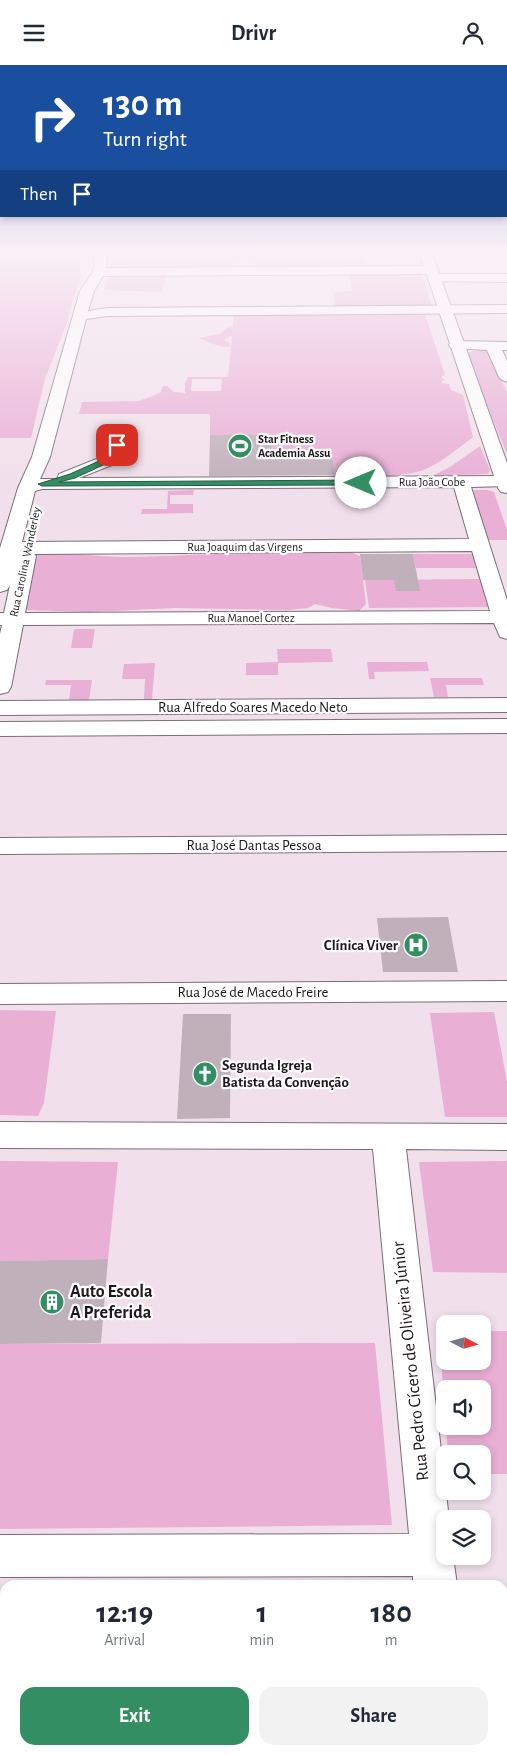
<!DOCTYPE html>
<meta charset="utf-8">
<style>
body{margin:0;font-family:"Alegreya Sans",sans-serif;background:#f2f2f3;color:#1f2937;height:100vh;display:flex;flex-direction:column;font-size:19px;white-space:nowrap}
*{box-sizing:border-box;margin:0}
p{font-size:16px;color:#747a83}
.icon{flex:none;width:28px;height:28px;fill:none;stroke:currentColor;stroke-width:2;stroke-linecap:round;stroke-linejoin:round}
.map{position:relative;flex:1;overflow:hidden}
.side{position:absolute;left:0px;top:1515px;width:508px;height:175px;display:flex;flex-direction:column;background:#fff;border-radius:15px 15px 0 0;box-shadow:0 2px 8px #0003}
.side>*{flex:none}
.top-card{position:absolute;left:0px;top:0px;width:508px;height:152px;box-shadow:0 2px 8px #0003;background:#1a4fa0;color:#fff;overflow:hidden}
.needle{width:32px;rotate:96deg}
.tools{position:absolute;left:436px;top:1250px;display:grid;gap:10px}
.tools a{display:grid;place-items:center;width:55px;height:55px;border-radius:10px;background:#fff;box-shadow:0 2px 8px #0003;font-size:25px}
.pin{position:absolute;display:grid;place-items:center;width:42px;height:42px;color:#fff;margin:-21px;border-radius:10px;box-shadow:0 2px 8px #0006}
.me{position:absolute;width:55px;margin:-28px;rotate:270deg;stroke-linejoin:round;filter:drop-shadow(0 0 4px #0008)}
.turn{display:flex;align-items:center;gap:18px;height:105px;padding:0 20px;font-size:22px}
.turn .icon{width:65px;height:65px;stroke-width:2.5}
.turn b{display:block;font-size:35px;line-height:42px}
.then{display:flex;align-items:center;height:48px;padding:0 20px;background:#0003;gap:10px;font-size:19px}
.eta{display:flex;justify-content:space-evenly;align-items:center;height:85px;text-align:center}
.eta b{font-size:30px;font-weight:700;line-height:35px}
.cta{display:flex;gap:10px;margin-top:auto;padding:10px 20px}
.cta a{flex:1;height:58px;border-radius:15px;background:#348e64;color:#fff;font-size:20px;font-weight:700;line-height:58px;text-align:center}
.cta a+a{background:#f2f2f3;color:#1f2937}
header{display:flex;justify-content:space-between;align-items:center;height:65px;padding:0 20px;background:#fff;font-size:22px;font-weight:700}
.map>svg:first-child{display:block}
.green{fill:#e9afd5;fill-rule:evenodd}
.building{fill:#c0b0ba}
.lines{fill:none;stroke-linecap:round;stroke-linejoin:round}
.street-casing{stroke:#7c6d77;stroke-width:2}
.secondary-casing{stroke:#7c6d77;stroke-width:2}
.street{fill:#fff;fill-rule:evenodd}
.secondary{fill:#fff;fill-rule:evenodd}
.route{fill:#348e64;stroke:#225c41}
.labels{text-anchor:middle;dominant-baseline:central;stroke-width:4.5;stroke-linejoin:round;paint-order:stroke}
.far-poi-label{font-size:12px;font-weight:bold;fill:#1e181c;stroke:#fff;text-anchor:start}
.far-street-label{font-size:12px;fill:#1e181c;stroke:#fff}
.street-label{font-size:15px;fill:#1e181c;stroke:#fff}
.poi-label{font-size:15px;font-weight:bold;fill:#1e181c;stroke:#fff;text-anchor:end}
.near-poi-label{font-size:18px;font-weight:bold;fill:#1e181c;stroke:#fff;text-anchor:start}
.near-street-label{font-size:18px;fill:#1e181c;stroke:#fff}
</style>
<header><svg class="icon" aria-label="menu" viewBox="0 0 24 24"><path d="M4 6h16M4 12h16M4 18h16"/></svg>Drivr<svg class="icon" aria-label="person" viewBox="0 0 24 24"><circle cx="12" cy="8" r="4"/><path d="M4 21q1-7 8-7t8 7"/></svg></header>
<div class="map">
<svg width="507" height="1690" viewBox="0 0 507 1690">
<rect width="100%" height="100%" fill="#f1e0eb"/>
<g class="green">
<polygon points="0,186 83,186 80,195 81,211 70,244 68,255 45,314 31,373 0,373"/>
<polygon points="113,186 327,186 326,193 362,193 365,203 253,203 253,192 235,192 233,203 110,204"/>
<polygon points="421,206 432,242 335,243 334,227 352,226 350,207"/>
<polygon points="167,208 162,227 104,225 109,209"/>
<path d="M234,249H425L445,310L441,312L445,315L442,316V318L449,319L451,325L463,330L473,372C459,383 438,400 421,406C394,413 363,412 335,413L331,385H286L272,392L271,370H210V349H79L82,337L139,336L160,328L163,321H167L174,327L185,328V319L188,312H228L232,271L224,275L230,278L229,282C218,282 208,277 199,273L220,269L226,263L233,262ZM192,314H222L221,326H191Z"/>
<polygon points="483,284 487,286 507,327 507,389 477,316 468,288 475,285"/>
<polygon points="480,381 490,405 488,409 432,411 450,402"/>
<polygon points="194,425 193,430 170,430 170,439 193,439 193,448 141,449 142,444 167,444 168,426"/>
<polygon points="475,425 488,425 494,427 507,465 507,475 488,475 473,426"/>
<path d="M269,486L335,488L348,486L360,491L366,539L359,546L332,543L315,539L308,543L288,545L176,543L89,547L25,545L35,497L39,488C67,487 95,492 123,492C172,492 220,488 269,486Z"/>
<polygon points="413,489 475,489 489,542 369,543 365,515 479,514 476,503 416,503"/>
<polygon points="74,564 95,564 92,583 71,583"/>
<polygon points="277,584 331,584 333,597 278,598 278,610 246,610 246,598 278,597"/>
<polygon points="367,597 427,597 429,606 374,607 375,614 369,614"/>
<polygon points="155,598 152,634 144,634 145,614 122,614 124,599"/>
<polygon points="430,613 482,613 484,620 446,620 448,632 434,632"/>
<polygon points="46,615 92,615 89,635 69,635 71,620 45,620"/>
<polygon points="0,945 56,946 44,1038 38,1051 0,1050"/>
<polygon points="494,947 507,1017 507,1052 445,1052 430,948"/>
<polygon points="0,1096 118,1097 108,1194 0,1196"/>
<polygon points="507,1096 507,1208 433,1207 419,1097"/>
<polygon points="439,1266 445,1266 445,1296 482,1296 483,1266 507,1266 507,1409 483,1409 482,1389 448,1389 446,1361 482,1361 482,1324 445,1324 445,1349"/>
<polygon points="375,1278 392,1460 0,1464 0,1279"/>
<polygon points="5,1539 5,1685 407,1685 408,1690 0,1690 0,1540"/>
</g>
<g class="building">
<polygon points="210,370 271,370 272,385 331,385 335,410 209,411"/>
<polygon points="360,489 413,489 420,526 396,526 394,515 363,515"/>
<polygon points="448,852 458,907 383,907 377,853"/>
<polygon points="183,949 231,949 230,1053 177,1054"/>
<polygon points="108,1194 101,1278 0,1279 0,1196"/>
</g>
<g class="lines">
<defs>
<g id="street">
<path d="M96,186H108L106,203L430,201L436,205L430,209L103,211L94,226L88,246L107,243L507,240V248L107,251L86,254L50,392L40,414H57L59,409L104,391L111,376H123L125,380L117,398L79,413L507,411V421L471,422L507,535V574L500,572L494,558L23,560L11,622L8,627L0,629V569L2,560H0V548H4L10,520L7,525L0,527V483L18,423L32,392L80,226L93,207ZM454,422L469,474L22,477L35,426L42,424ZM472,486L490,546L25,548L36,491L34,489Z"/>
<polygon points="434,209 507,209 507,217 429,216 428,213"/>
<polygon points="456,276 507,277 507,285 502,285 507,296 507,317 502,315 499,312 487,285 451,283 449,280 451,277"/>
<polygon points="507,633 507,647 0,650 0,636"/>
<polygon points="507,654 507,668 0,671 0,657"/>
<polygon points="507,770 507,786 0,789 0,773"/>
<polygon points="507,916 507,936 0,939 0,919"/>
<polygon points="0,1057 507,1059 507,1085 406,1084 449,1454 445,1454 445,1491 453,1491 457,1520 413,1520 413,1511 0,1512 0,1470 409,1469 373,1084 0,1083"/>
<polygon points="429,1685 475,1685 477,1690 429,1690"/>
</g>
<polygon id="secondary" points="419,186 431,186 507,398 507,428 501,427 498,423"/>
</defs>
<use href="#street" class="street-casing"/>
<use href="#secondary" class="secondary-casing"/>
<use href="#street" class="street"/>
<use href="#secondary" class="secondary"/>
</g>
<linearGradient id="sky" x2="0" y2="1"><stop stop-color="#9ba4d3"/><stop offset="0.44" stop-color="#f9f1f6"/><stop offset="1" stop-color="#f9f1f6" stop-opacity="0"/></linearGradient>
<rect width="507" height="422" fill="url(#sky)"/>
<polygon class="route" points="117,378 121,380 114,395 75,413 59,417 361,415 365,418 361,420 42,421 38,419 70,409 108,392 114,380"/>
<defs>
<symbol id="stadium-disc" viewBox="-11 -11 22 22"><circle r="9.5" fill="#348e64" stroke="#fff"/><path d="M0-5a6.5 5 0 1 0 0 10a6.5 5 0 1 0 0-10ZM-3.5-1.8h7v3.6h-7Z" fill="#fff"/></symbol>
<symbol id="hospital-disc" viewBox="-11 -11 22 22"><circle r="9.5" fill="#348e64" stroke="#fff"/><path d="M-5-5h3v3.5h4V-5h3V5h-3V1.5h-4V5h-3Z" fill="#fff"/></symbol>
<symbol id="church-disc" viewBox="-11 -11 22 22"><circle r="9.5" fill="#348e64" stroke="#fff"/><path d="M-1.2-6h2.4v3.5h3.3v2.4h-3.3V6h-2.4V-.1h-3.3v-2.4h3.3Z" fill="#fff"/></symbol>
<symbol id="building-disc" viewBox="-11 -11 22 22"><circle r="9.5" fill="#348e64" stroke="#fff"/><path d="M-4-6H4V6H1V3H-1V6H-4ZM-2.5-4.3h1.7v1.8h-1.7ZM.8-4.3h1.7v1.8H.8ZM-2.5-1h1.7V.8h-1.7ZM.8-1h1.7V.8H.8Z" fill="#fff"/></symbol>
</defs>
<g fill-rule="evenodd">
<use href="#stadium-disc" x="226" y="367" width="28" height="28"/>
<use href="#hospital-disc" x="402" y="866" width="28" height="28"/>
<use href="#church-disc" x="191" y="995" width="28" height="28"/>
<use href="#building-disc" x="38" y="1223" width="28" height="28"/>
</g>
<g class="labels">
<g class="far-poi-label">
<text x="258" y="374">Star Fitness<tspan x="258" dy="14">Academia Assu</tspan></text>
</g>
<g class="far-street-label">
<text x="432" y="417">Rua João Cobe</text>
<text x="245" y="482">Rua Joaquim das Virgens</text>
<text transform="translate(25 497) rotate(-78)">Rua Carolina Wanderley</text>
<text x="251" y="553">Rua Manoel Cortez</text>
</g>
<g class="street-label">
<text x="253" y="642">Rua Alfredo Soares Macedo Neto</text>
<text x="254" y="780">Rua José Dantas Pessoa</text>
<text x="253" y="927">Rua José de Macedo Freire</text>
</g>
<g class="poi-label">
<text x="398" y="880">Clínica Viver</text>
<text x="222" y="1000" text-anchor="start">Segunda Igreja<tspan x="222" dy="17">Batista da Convenção</tspan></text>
</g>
<g class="near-poi-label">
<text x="70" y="1227">Auto Escola<tspan x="70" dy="21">A Preferida</tspan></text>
</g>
<g class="near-street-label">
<text transform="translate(411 1296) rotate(-96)">Rua Pedro Cícero de Oliveira Júnior</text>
</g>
</g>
</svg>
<div class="tools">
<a><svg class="needle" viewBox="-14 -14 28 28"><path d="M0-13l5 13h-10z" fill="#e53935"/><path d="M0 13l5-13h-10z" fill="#747a83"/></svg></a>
<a><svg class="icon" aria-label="sound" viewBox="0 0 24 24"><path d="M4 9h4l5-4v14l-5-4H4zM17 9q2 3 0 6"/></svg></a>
<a><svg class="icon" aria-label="search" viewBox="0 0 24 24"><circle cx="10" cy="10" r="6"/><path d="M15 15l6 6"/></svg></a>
<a><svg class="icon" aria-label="layers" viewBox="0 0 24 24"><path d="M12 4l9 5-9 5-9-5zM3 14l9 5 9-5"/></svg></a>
</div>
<div class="pin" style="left:117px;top:380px;background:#d93025"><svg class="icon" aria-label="arrive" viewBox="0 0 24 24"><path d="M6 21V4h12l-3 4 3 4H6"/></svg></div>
<svg class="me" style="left:361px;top:418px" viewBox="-20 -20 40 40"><circle r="19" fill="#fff"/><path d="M0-13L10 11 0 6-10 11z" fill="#348e64"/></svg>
<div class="top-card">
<div class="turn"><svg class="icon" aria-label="right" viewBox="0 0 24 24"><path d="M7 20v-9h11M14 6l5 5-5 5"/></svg><div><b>130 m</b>Turn right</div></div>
<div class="then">Then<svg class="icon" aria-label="arrive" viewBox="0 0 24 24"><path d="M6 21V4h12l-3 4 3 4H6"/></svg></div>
</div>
<section class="side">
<div class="eta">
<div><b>12:19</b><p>Arrival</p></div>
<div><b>1</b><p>min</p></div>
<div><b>180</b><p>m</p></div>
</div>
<div class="cta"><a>Exit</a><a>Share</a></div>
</section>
</div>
